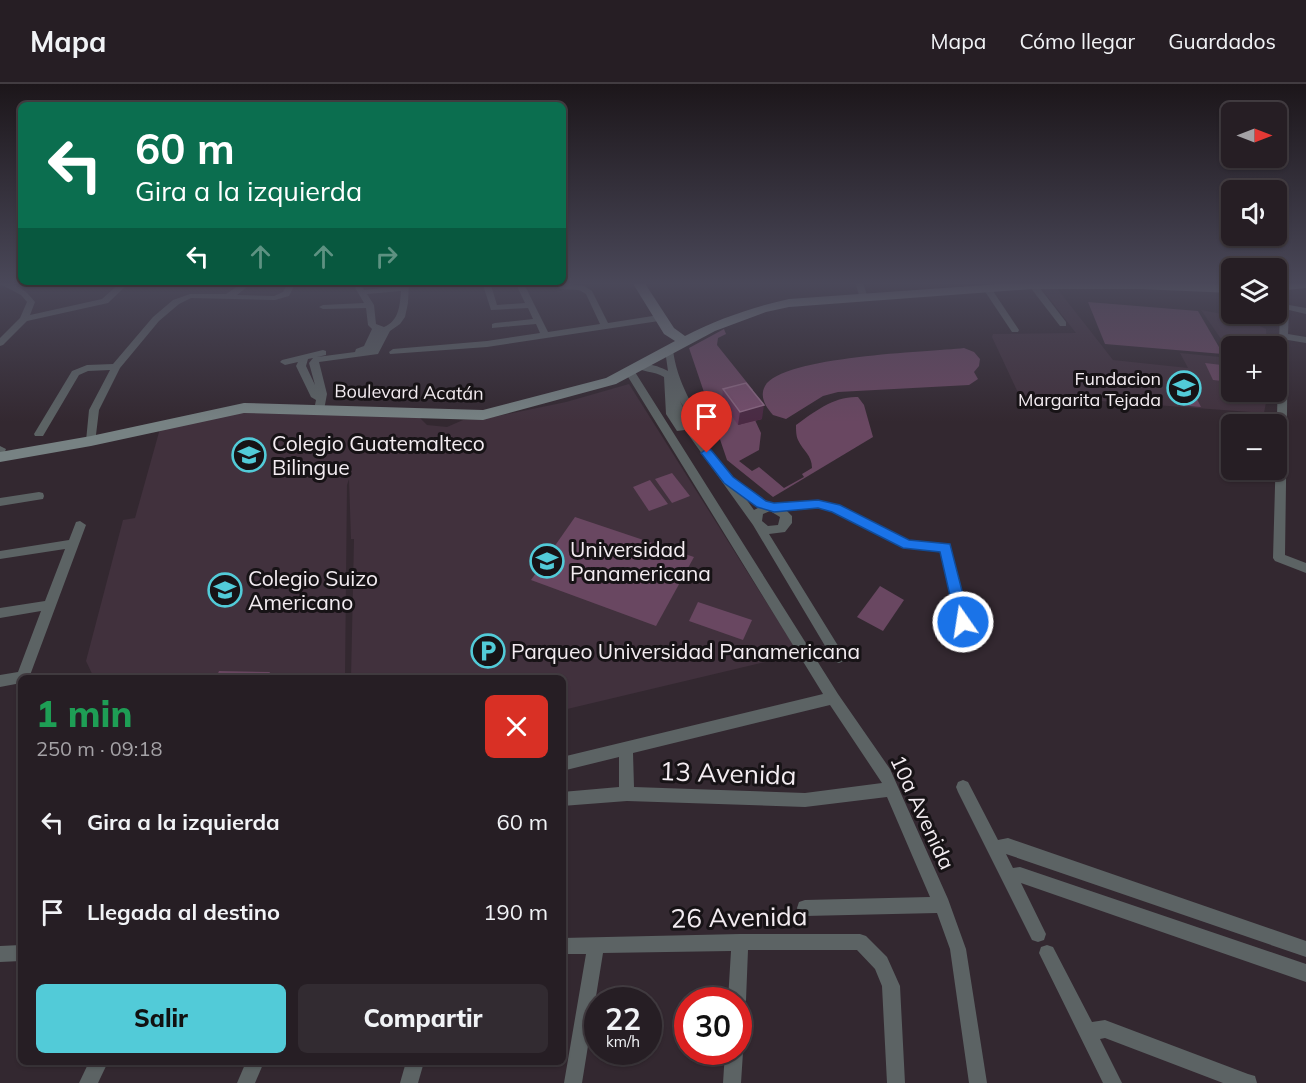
<!DOCTYPE html>
<html lang="es">
<meta charset="utf-8">
<style>
body{margin:0;font-family:Mulish,sans-serif;background:#322b31;color:#f1f3f6;height:100vh;display:flex;flex-direction:column;font-size:22px;white-space:nowrap}
*{box-sizing:border-box;margin:0}
p{font-size:20px;color:#a4a2a6}
.icon{flex:none;width:33px;height:33px;fill:none;stroke:currentColor;stroke-width:2;stroke-linecap:round;stroke-linejoin:round}
.map{position:relative;flex:1;overflow:hidden}
.sheet{position:absolute;left:18px;top:591px;width:548px;height:390px;display:flex;flex-direction:column;background:#261e24;border-radius:9px;box-shadow:0 2px 4px #0004,0 0 0 2px #423c41}
.sheet>*{flex:none}
.banner{position:absolute;left:18px;top:18px;width:548px;height:183px;border-radius:9px;box-shadow:0 2px 4px #0004,0 0 0 2px #423c41;background:#0b6e4f;color:#fff;overflow:hidden}
.needle{width:39px;rotate:90deg}
.controls{position:absolute;left:1221px;top:18px;display:grid;gap:12px}
.controls a{display:grid;place-items:center;width:66px;height:66px;border-radius:9px;background:#261e24;box-shadow:0 2px 4px #0004,0 0 0 2px #423c41;font-size:30px}
.speed{position:absolute;left:584px;top:903px;display:flex;gap:12px;font-size:30px;font-weight:700;text-align:center}
.speed>*{display:grid;place-content:center;width:78px;height:78px;border-radius:50%;background:#261e24;box-shadow:0 2px 4px #0004,0 0 0 2px #423c41;line-height:1}
.speed small{font-size:15px;font-weight:400}
.speed .limit{border:9px solid #d22;background:#fff;color:#111}
.pin{position:absolute;display:grid;place-items:center;width:51px;height:51px;color:#fff;margin:-62px -26px;border-radius:50% 50% 50% 0;rotate:-45deg;box-shadow:0 0 6px #0007}
.pin .icon{rotate:45deg}
.me{position:absolute;width:66px;margin:-33px;rotate:347deg;stroke-linejoin:round;filter:drop-shadow(0 0 4px #0008)}
.turn{display:flex;align-items:center;gap:21px;height:126px;padding:0 18px;font-size:27px}
.turn .icon{width:78px;height:78px;stroke-width:2.5}
.turn b{display:block;font-size:42px;line-height:51px}
.lanes{display:flex;align-items:center;height:57px;padding:0 18px;background:#0003;justify-content:center;gap:30px;direction:ltr}
.lanes .off{opacity:.35}
.round{display:grid;place-items:center;flex:none;width:63px;height:63px;border-radius:9px;background:#322b31}
.summary{display:flex;align-items:center;justify-content:space-between;height:102px;padding:0 18px}
h1{font-size:36px;font-weight:800;line-height:45px;color:#1e9e55}
.action{display:flex;gap:12px;margin-top:auto;padding:12px 18px}
.action a{flex:1;height:69px;border-radius:9px;background:#52cbd8;color:#111;font-size:24px;font-weight:800;line-height:69px;text-align:center}
.action a+a{background:#322b31;color:#f1f3f6}
ul{padding:0;list-style:none}
li{display:flex;align-items:center;gap:18px;height:90px;padding:0 18px}
li div{flex:1}
li b{display:block;font-size:22px}
li em{font-style:normal}
header{display:flex;align-items:center;gap:36px;box-sizing:border-box;height:84px;padding:0 30px;background:#261e24;border-bottom:2px solid #423c41}
header strong{font-size:28px}
nav{display:flex;gap:33px;margin-inline-start:auto;font-size:21px}
.map>svg:first-child{display:block}
.built{fill:#41313d}
.green{fill:#694761}
.lines{fill:none;stroke-linecap:round;stroke-linejoin:round}
.street{fill:#5c6364;fill-rule:evenodd}
.secondary{fill:#778283;fill-rule:evenodd}
.wall{fill:#65395b}
.shaded-wall{fill:#4a2a43}
.building{fill:#744d6b;stroke:#886680;stroke-width:1.5}
.route{fill:#1a73e8;stroke:#114b97;stroke-width:1.5}
.labels{text-anchor:middle;dominant-baseline:central;stroke-width:6;stroke-linejoin:round;paint-order:stroke}
.far-poi-label{font-size:18px;fill:#f3ecf1;stroke:#171316;text-anchor:end}
.far-street-label{font-size:18px;fill:#f3ecf1;stroke:#171316}
.poi-label{font-size:21px;fill:#f3ecf1;stroke:#171316;text-anchor:start}
.street-label{font-size:21px;fill:#f3ecf1;stroke:#171316}
.near-street-label{font-size:26px;fill:#f3ecf1;stroke:#171316}
</style>
<header>
<strong>Mapa</strong>
<nav><a>Mapa</a><a>Cómo llegar</a><a>Guardados</a></nav>
</header>
<div class="map">
<svg width="1306" height="999" viewBox="0 0 1306 999">
<rect width="100%" height="100%" fill="#332830"/>
<g class="built">
<polygon points="1056,203 1113,276 1188,284 1180,269 1230,274 1221,255 1201,226 1244,234 1266,245 1267,262 1232,262 1232,308 1268,308 1264,329 1019,311 992,253 993,250 1076,249 1041,204"/>
<polygon points="629,300 799,570 563,626 562,594 351,594 354,455 351,455 349,395 347,401 345,594 94,594 86,577 123,436 135,434 161,341 246,326 419,333 427,341 447,343 463,336 483,335 566,318"/>
</g>
<g class="green">
<polygon points="1088,218 1198,227 1223,270 1105,260"/>
<path d="M724,245L726,250L718,254L717,261L753,306L738,341L755,336L761,349L759,366L739,377L752,387L759,383L784,404L804,393L802,390L812,384C812,371 803,367 798,356C796,352 796,345 796,341C814,328 834,312 858,313L864,321L873,353L773,413L727,376L689,264Z"/>
<path d="M964,264L974,268L980,275L979,282L974,288L978,295L969,301L838,308L823,312L786,335L773,331C766,323 759,313 765,302C782,272 928,268 964,264Z"/>
<polygon points="1205,279 1230,282 1231,298 1213,296"/>
<polygon points="1169,305 1193,307 1201,323 1178,321"/>
<polygon points="672,389 690,412 672,419 655,395"/>
<polygon points="650,396 668,420 649,427 633,403"/>
<polygon points="575,433 694,473 656,542 531,496"/>
<polygon points="880,502 904,516 883,547 857,533"/>
<polygon points="698,518 752,536 743,556 689,537"/>
<polygon points="219,587 270,588 267,594 216,594"/>
</g>
<g class="lines">
<g class="street">
<path d="M0,198C15,198 26,206 35,218L30,231L102,215L121,198H130L108,219L27,237L3,261L0,262V254L20,234L27,218L21,211L0,200Z"/>
<polygon points="244,198 253,198 237,211 274,212 283,208 288,198 296,198 289,212 275,216 191,214 179,220 159,237 120,284 99,326 95,359 91,360 86,357 89,326 110,286 88,287 79,291 43,352 35,352 34,350 72,287 87,281 113,280 153,233 173,216 190,210 226,210"/>
<path d="M354,198H360L364,206L401,202V198H409L408,219L405,233L400,240L390,247L378,270L319,278L327,310L324,326L322,328H316L314,326L316,316L311,313L296,282L298,278L285,281L280,278L282,276L323,266L326,267V271L317,273L355,268L356,265L364,262L372,245L368,241L366,224L323,225L319,223L323,221L364,219L353,200ZM401,207C400,221 399,237 384,243L376,240L374,221L367,210ZM313,274L309,279L315,301L306,282L308,275Z"/>
<polygon points="482,198 490,198 497,221 525,219 515,198 523,198 548,248 600,240 586,210 579,206 560,205 555,198 584,202 592,207 608,239 659,231 663,234 659,237 487,263 390,270 389,268 393,265 487,257 540,249 536,240 492,244 492,240 495,239 533,235 528,224 491,226"/>
<polygon points="855,198 863,198 867,212 866,214 860,214"/>
<polygon points="1030,199 1036,199 1066,238 1066,242 1060,242 1030,203"/>
<polygon points="1282,200 1289,202 1289,221 1306,224 1306,230 1289,226 1288,250 1306,253 1306,259 1288,256 1285,471 1306,479 1306,489 1275,477 1273,474 1280,224 1276,221 1276,217 1281,217"/>
<polygon points="983,201 989,201 1019,246 1018,248 1012,248 982,203"/>
<path d="M669,263L673,266C677,298 694,325 711,352L710,354H702L680,317L691,339L733,398H738L758,413L774,420L818,416L839,421L909,457L950,460L969,538L967,542L963,543L959,542L957,538L941,467L903,464L832,427L818,424L787,427L792,432V439L785,448L769,450L845,573L844,577L839,579L834,577L753,441L685,346L677,347L666,330L664,293C654,287 642,288 634,283C643,277 659,282 668,287L665,266ZM746,415L760,423L754,426ZM770,427L780,433L778,441L768,442L762,437L763,430Z"/>
<path d="M630,285L635,288L838,610L890,685L948,815L966,865L987,999H969L950,865L937,829L805,832L799,830L797,824L799,818L805,816L930,813L887,713L805,723L627,717L562,722V708L619,703V673L562,687V673L823,610L625,288ZM830,621L882,699L805,709L634,703L633,669Z"/>
<polygon points="0,362 6,365 4,370 0,371"/>
<polygon points="39,408 43,409 44,412 43,415 0,422 0,414"/>
<polygon points="80,437 86,441 29,594 21,594 21,599 0,603 0,591 18,588 41,527 0,534 0,524 45,517 65,465 0,475 0,467 69,456 76,438"/>
<polygon points="963,696 968,698 998,756 1008,754 1306,857 1306,873 1006,770 1013,784 1020,783 1306,880 1306,898 1021,799 1046,850 1044,856 1038,858 1032,856 958,708 956,703 958,698"/>
<polygon points="740,850 860,850 866,852 887,873 900,902 905,999 887,999 882,902 875,885 857,866 748,866 746,916 743,922 738,924 738,916 728,916 731,867 603,869 582,999 564,999 586,870 562,870 562,854"/>
<polygon points="21,861 21,877 0,878 0,862"/>
<polygon points="1047,861 1053,863 1092,938 1105,936 1248,990 1255,992 1257,999 1223,999 1105,954 1100,955 1122,999 1103,999 1039,869 1041,863"/>
<polygon points="738,961 743,968 741,999 723,999 725,968 738,968"/>
<polygon points="89,978 108,978 98,999 79,999"/>
<polygon points="246,978 264,978 255,999 237,999"/>
<polygon points="406,978 424,978 418,999 400,999"/>
</g>
<g class="secondary">
<path d="M632,198H644L674,244L685,252C718,235 753,223 789,215L1027,198H1150L1232,201V209L1140,205H1033L789,223L766,228L715,247L616,300L483,336L244,329L91,362L0,378V368L91,352L244,319L483,326L606,294L675,257L664,250Z"/>
<polygon points="1306,198 1306,204 1276,207 1276,199"/>
</g>
</g>
<polygon class="wall" points="723,305 762,335 738,341 722,318"/>
<polygon class="shaded-wall" points="764,321 762,335 738,341 740,328"/>
<polygon class="building" points="746,299 764,321 740,328 723,305"/>
<linearGradient id="sky" x2="0" y2="1"><stop stop-color="#1c161a"/><stop offset="0.59" stop-color="#4a4859"/><stop offset="1" stop-color="#4a4859" stop-opacity="0"/></linearGradient>
<rect width="1306" height="338" fill="url(#sky)"/>
<polygon class="route" points="707,365 711,366 733,393 766,417 774,419 818,416 840,421 909,456 950,460 970,538 968,542 958,542 956,538 940,468 903,464 832,428 818,424 774,428 757,423 724,399 701,369"/>
<defs>
<symbol id="school-ring" viewBox="-11 -11 22 22"><circle r="9.5" fill="#171316" stroke="#52cbd8" stroke-width="1.5"/><path d="M0-5L7-2L0 1L-7-2ZM-4 1L0 2.5L4 1V4Q0 6-4 4Z" fill="#52cbd8"/></symbol>
<symbol id="university-ring" viewBox="-11 -11 22 22"><circle r="9.5" fill="#171316" stroke="#52cbd8" stroke-width="1.5"/><path d="M0-5L7-2L0 1L-7-2ZM-4 1L0 2.5L4 1V4Q0 6-4 4Z" fill="#52cbd8"/></symbol>
<symbol id="parking-ring" viewBox="-11 -11 22 22"><circle r="9.5" fill="#171316" stroke="#52cbd8" stroke-width="1.5"/><path d="M-3.5-5.5H1a3.5 3.5 0 0 1 0 7H-1V5.5H-3.5ZM-1-3.4V-.6H.8a1.4 1.4 0 0 0 0-2.8Z" fill="#52cbd8"/></symbol>
</defs>
<g fill-rule="evenodd">
<use href="#school-ring" x="1165" y="285" width="38" height="38"/>
<use href="#school-ring" x="230" y="352" width="38" height="38"/>
<use href="#university-ring" x="528" y="458" width="38" height="38"/>
<use href="#school-ring" x="206" y="487" width="38" height="38"/>
<use href="#parking-ring" x="469" y="548" width="38" height="38"/>
</g>
<g class="labels">
<g class="far-poi-label">
<text x="1161" y="294">Fundacion<tspan x="1161" dy="21">Margarita Tejada</tspan></text>
</g>
<g class="far-street-label">
<text transform="translate(409 308) rotate(1)">Boulevard Acatán</text>
</g>
<g class="poi-label">
<text x="272" y="359">Colegio Guatemalteco<tspan x="272" dy="24">Bilingue</tspan></text>
<text x="570" y="465">Universidad<tspan x="570" dy="24">Panamericana</tspan></text>
<text x="248" y="494">Colegio Suizo<tspan x="248" dy="24">Americano</tspan></text>
<text x="511" y="567">Parqueo Universidad Panamericana</text>
</g>
<g class="street-label">
<text transform="translate(923 728) rotate(65)">10a Avenida</text>
</g>
<g class="near-street-label">
<text transform="translate(728 689) rotate(2)">13 Avenida</text>
<text transform="translate(739 833) rotate(-1)">26 Avenida</text>
</g>
</g>
</svg>
<div class="controls">
<a><svg class="needle" viewBox="-14 -14 28 28"><path d="M0-13l5 13h-10z" fill="#e53935"/><path d="M0 13l5-13h-10z" fill="#a4a2a6"/></svg></a>
<a><svg class="icon" aria-label="sound" viewBox="0 0 24 24"><path d="M4 9h4l5-4v14l-5-4H4zM17 9q2 3 0 6"/></svg></a>
<a><svg class="icon" aria-label="layers" viewBox="0 0 24 24"><path d="M12 4l9 5-9 5-9-5zM3 14l9 5 9-5"/></svg></a>
<a>+</a>
<a>−</a>
</div>
<div class="speed"><div>22<small>km/h</small></div><div class="limit">30</div></div>
<div class="pin" style="left:707px;top:369px;background:#d93025"><svg class="icon" aria-label="arrive" viewBox="0 0 24 24"><path d="M6 21V4h12l-3 4 3 4H6"/></svg></div>
<svg class="me" style="left:963px;top:538px" viewBox="-20 -20 40 40"><circle r="17" fill="#1a73e8" stroke="#fff" stroke-width="3"/><path d="M0-11L8 9 0 5-8 9z" fill="#fff"/></svg>
<div class="banner">
<div class="turn"><svg class="icon" aria-label="left" viewBox="0 0 24 24"><path d="M17 20v-9H6M10 6l-5 5 5 5"/></svg><div><b>60 m</b>Gira a la izquierda</div></div>
<div class="lanes"><svg class="icon" aria-label="left" viewBox="0 0 24 24"><path d="M17 20v-9H6M10 6l-5 5 5 5"/></svg><svg class="icon off" aria-label="ahead" viewBox="0 0 24 24"><path d="M12 20V5M6 11l6-6 6 6"/></svg><svg class="icon off" aria-label="ahead" viewBox="0 0 24 24"><path d="M12 20V5M6 11l6-6 6 6"/></svg><svg class="icon off" aria-label="right" viewBox="0 0 24 24"><path d="M7 20v-9h11M14 6l5 5-5 5"/></svg></div>
</div>
<section class="sheet">
<div class="summary"><div><h1>1 min</h1><p>250 m · 09:18</p></div><a class="round" style="background:#d93025;color:#fff"><svg class="icon" aria-label="close" viewBox="0 0 24 24"><path d="M6 6l12 12M18 6L6 18"/></svg></a></div>
<ul>
<li><svg class="icon" aria-label="left" viewBox="0 0 24 24"><path d="M17 20v-9H6M10 6l-5 5 5 5"/></svg><div><b>Gira a la izquierda</b></div><em>60 m</em></li>
<li><svg class="icon" aria-label="arrive" viewBox="0 0 24 24"><path d="M6 21V4h12l-3 4 3 4H6"/></svg><div><b>Llegada al destino</b></div><em>190 m</em></li>
</ul>
<div class="action"><a>Salir</a><a>Compartir</a></div>
</section>
</div>
